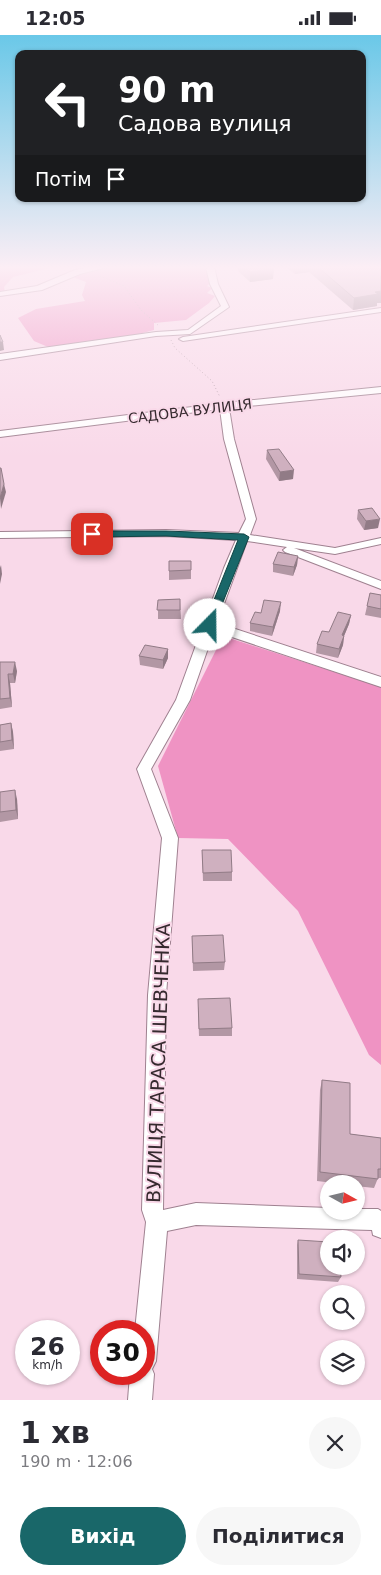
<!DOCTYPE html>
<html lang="uk">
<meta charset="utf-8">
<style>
body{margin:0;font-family:"DejaVu Sans",sans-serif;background:#f7f7f7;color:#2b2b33;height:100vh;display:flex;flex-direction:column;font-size:19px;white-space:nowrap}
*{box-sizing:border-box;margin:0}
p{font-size:16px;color:#7c7c81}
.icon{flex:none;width:28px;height:28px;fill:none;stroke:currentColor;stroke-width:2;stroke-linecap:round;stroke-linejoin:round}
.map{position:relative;height:1365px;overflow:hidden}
.drawer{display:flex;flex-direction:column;background:#fff;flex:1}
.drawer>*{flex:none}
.hud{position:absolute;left:15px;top:15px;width:351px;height:152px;border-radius:10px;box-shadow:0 1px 4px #0004;background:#202124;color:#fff;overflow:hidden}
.needle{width:32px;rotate:98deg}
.buttons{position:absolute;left:320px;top:1140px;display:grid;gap:10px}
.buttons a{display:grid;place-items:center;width:45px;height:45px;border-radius:50%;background:#fff;box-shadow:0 1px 4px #0004;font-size:25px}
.speed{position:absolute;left:15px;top:1285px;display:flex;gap:10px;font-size:25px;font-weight:700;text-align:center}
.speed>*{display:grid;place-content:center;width:65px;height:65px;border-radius:50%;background:#fff;box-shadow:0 1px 4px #0004;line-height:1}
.speed small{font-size:12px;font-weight:400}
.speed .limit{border:8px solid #d22;background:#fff;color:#111}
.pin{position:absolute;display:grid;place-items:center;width:42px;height:42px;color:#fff;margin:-21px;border-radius:10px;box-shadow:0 2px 8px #0006}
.me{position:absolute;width:55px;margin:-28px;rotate:22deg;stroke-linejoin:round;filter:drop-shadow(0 0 4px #0008)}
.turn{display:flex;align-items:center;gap:18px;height:105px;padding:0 20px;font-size:22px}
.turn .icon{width:65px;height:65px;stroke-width:2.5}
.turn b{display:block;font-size:35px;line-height:42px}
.then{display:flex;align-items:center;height:48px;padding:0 20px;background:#0003;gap:10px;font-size:19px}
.round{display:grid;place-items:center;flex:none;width:52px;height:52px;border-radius:26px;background:#f7f7f7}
.headline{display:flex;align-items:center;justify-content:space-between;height:85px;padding:0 20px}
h1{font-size:30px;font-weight:700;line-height:38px}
.cta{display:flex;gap:10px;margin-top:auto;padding:10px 20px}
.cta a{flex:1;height:58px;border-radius:30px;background:#196769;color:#fff;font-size:20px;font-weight:700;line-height:58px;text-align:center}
.cta a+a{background:#f7f7f7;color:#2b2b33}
.status{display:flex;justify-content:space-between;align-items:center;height:35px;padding:0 25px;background:#fff;direction:ltr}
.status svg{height:14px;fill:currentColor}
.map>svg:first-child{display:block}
.forest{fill:#ef93c3}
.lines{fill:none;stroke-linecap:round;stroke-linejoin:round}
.minor-casing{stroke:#9f8190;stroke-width:2}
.path{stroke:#b39ba7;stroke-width:1;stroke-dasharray:1 2.5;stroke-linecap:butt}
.minor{fill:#fff;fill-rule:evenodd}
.wall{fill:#b297a4}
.shaded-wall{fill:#917b86}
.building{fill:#cfb0bf;stroke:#917b86}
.route{fill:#196769;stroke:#104344}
.labels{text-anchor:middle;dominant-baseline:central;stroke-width:4;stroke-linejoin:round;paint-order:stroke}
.far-street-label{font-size:14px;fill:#362a2f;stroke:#f9d9e9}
.near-street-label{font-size:19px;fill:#362a2f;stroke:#f9d9e9}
</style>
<div class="status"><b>12:05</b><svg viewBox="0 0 49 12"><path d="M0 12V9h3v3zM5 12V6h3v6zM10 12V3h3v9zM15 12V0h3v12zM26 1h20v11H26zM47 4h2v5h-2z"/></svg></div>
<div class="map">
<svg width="381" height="1365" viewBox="0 0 381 1365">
<rect width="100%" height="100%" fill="#f9d9e9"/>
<g class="forest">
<polygon points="0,232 54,232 13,242 4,252 5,257 0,257"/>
<polygon points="73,232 200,232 206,234 212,246 207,251 212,253 207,258 215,261 209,268 186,285 154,288 154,295 135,300 48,312 34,306 18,283 36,274 85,266 82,260 86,247 75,243 77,234"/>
<polygon points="223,601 381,652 381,1030 369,1020 298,876 228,804 178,803 158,731"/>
</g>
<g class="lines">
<defs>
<g id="minor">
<polygon points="92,232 107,232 80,239 42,255 0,261 0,257 37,251 75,235"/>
<polygon points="206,232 214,232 218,249 229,272 190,299 156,301 0,325 0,319 156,297 188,295 221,271 210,249"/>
<polygon points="381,273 381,277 183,306 179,304 183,302"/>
<polygon points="381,352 381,358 229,373 234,404 256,484 250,500 335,513 381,503 381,509 335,519 294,513 381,546 381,554 285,517 283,515 287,512 247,506 217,588 381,642 381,652 214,596 190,665 151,734 178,803 166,960 163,1175 196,1168 329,1173 329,1176 356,1176 356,1174 378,1174 381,1176 381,1203 373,1200 372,1195 196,1190 167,1196 156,1326 152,1334 154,1339 152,1365 128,1365 130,1339 144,1339 144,1296 135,1296 146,1187 142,1175 148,960 162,803 137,734 176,665 224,533 236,505 166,501 0,503 0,497 166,495 239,498 246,484 224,404 220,374 0,402 0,396 224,368"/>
</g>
</defs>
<use href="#minor" class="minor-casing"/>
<g class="path">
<polyline points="100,241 124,251 141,275 159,291"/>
<polyline points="171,305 175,313 212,346 220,362"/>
</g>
<use href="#minor" class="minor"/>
</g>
<g class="wall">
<polygon points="238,232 272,232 273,244 250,247 238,236"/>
<polygon points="286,232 381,232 381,268 377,268 377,271 353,275 309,237 295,239"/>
<polygon points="267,415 293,444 279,446 266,424"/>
<polygon points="358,475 378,493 364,495 357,484"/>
<polygon points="298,521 297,530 293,541 273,537 273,529"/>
<polygon points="169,526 191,526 191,544 169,545"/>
<polygon points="370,558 381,560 381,583 365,580"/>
<polygon points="180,564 181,584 158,584 158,565"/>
<polygon points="280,576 272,601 250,596 250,588 261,578"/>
<polygon points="351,580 349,589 344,601 343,610 338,623 316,618 317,609 329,597"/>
<polygon points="168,614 168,623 163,634 140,630 139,621"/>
<polygon points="0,627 17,636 15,648 10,648 12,672 0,674"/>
<polygon points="11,688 13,697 14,714 0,716 0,690"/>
<polygon points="0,757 17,764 18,784 0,787"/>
<polygon points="202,815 232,837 232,846 203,846"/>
<polygon points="192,901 225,927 224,935 193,936"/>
<polygon points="198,972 232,993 232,1001 199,1001"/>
<polygon points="322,1045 350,1099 381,1103 381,1143 378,1143 374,1153 356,1151 356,1149 342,1149 317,1146 320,1055"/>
<polygon points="298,1205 341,1242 338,1247 297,1244 297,1210"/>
</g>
<g class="shaded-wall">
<polygon points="295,232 309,232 309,237 295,239"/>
<polygon points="274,234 273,244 250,247 250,237"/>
<polygon points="381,256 381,268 377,268 377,271 353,275 354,263 375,257"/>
<polygon points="0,307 3,307 4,315 0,316"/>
<polygon points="294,435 293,444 279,446 280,437"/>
<polygon points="4,449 6,457 1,474 0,463"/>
<polygon points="380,484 378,493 364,495 366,486"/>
<polygon points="298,521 297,530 293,541 294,532"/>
<polygon points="1,530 2,539 0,549 0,533"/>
<polygon points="281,567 280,576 272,601 273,592"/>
<polygon points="351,580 349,589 344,601 343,610 338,623 342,600"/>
<polygon points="168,614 168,623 163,634 163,625"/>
<polygon points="15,627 17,636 15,648 13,639"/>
<polygon points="8,639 10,648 12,672 10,663"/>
<polygon points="11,688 13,697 14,714 12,705"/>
<polygon points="15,755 17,764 18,784 16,775"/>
</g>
<g class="building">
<polygon points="245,232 272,232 274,234 250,237"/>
<polygon points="318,232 381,232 381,256 375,257 378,259 354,263"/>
<polygon points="0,300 3,307 0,307"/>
<polygon points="279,414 294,435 280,437 267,415"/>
<polygon points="0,433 1,433 4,449 0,463"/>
<polygon points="372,473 380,484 366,486 358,475"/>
<polygon points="278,517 298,521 294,532 273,529"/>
<polygon points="169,526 191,526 191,535 169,536"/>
<polygon points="370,558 381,560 381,574 367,571"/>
<polygon points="180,564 180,575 157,575 158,565"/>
<polygon points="264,565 281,567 273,592 250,588 255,577 261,578"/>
<polygon points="338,577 351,580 342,600 344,601 339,614 317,609 322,596 329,597"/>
<polygon points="145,610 168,614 163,625 139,621"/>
<polygon points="0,627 15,627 13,639 8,639 10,663 0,664"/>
<polygon points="11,688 12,705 0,707 0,690"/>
<polygon points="15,755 16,775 0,777 0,757"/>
<polygon points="202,815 231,815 232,837 203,838"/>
<polygon points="223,900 225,927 193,928 192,901"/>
<polygon points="230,963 232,993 199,994 198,964"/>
<polygon points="322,1045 350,1048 350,1099 381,1103 381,1134 378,1134 378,1144 320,1137"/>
<polygon points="298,1205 329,1207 329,1231 340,1231 341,1242 299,1239"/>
</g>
<linearGradient id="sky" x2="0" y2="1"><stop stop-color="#6ac8e8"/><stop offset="0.55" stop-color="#fceef5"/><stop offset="1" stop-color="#fceef5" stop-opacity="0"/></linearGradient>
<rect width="381" height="423" fill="url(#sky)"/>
<polygon class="route" points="166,496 244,499 249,502 213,592 210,593 204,590 238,505 166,501 92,502 88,499 92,496"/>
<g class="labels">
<g class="far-street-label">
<text transform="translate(190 376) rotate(-7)">САДОВА ВУЛИЦЯ</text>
</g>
<g class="near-street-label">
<text transform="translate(158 1028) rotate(-88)">ВУЛИЦЯ ТАРАСА ШЕВЧЕНКА</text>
</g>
</g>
</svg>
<div class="buttons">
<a><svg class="needle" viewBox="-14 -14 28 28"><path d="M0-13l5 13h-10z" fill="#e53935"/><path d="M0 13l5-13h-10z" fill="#7c7c81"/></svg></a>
<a><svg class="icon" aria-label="sound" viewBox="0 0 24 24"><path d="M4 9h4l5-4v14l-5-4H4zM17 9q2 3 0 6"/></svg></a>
<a><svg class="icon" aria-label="search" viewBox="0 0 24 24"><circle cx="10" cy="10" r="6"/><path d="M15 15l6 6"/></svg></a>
<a><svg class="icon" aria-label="layers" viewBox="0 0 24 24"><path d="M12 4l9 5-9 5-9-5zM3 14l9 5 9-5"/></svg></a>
</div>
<div class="speed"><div>26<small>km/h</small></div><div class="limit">30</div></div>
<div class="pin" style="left:92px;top:499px;background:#d93025"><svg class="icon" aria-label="arrive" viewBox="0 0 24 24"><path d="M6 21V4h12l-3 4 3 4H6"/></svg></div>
<svg class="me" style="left:210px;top:590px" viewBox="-20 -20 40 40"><circle r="19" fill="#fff"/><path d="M0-13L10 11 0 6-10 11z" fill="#196769"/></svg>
<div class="hud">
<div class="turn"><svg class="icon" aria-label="left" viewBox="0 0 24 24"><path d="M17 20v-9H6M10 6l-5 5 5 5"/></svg><div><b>90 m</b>Садова вулиця</div></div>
<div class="then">Потім<svg class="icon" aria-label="arrive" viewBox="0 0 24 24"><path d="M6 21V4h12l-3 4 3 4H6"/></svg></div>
</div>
</div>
<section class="drawer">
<div class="headline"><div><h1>1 хв</h1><p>190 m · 12:06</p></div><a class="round"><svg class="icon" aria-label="close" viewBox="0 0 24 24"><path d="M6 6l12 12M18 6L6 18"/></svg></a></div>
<div class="cta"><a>Вихід</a><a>Поділитися</a></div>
</section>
